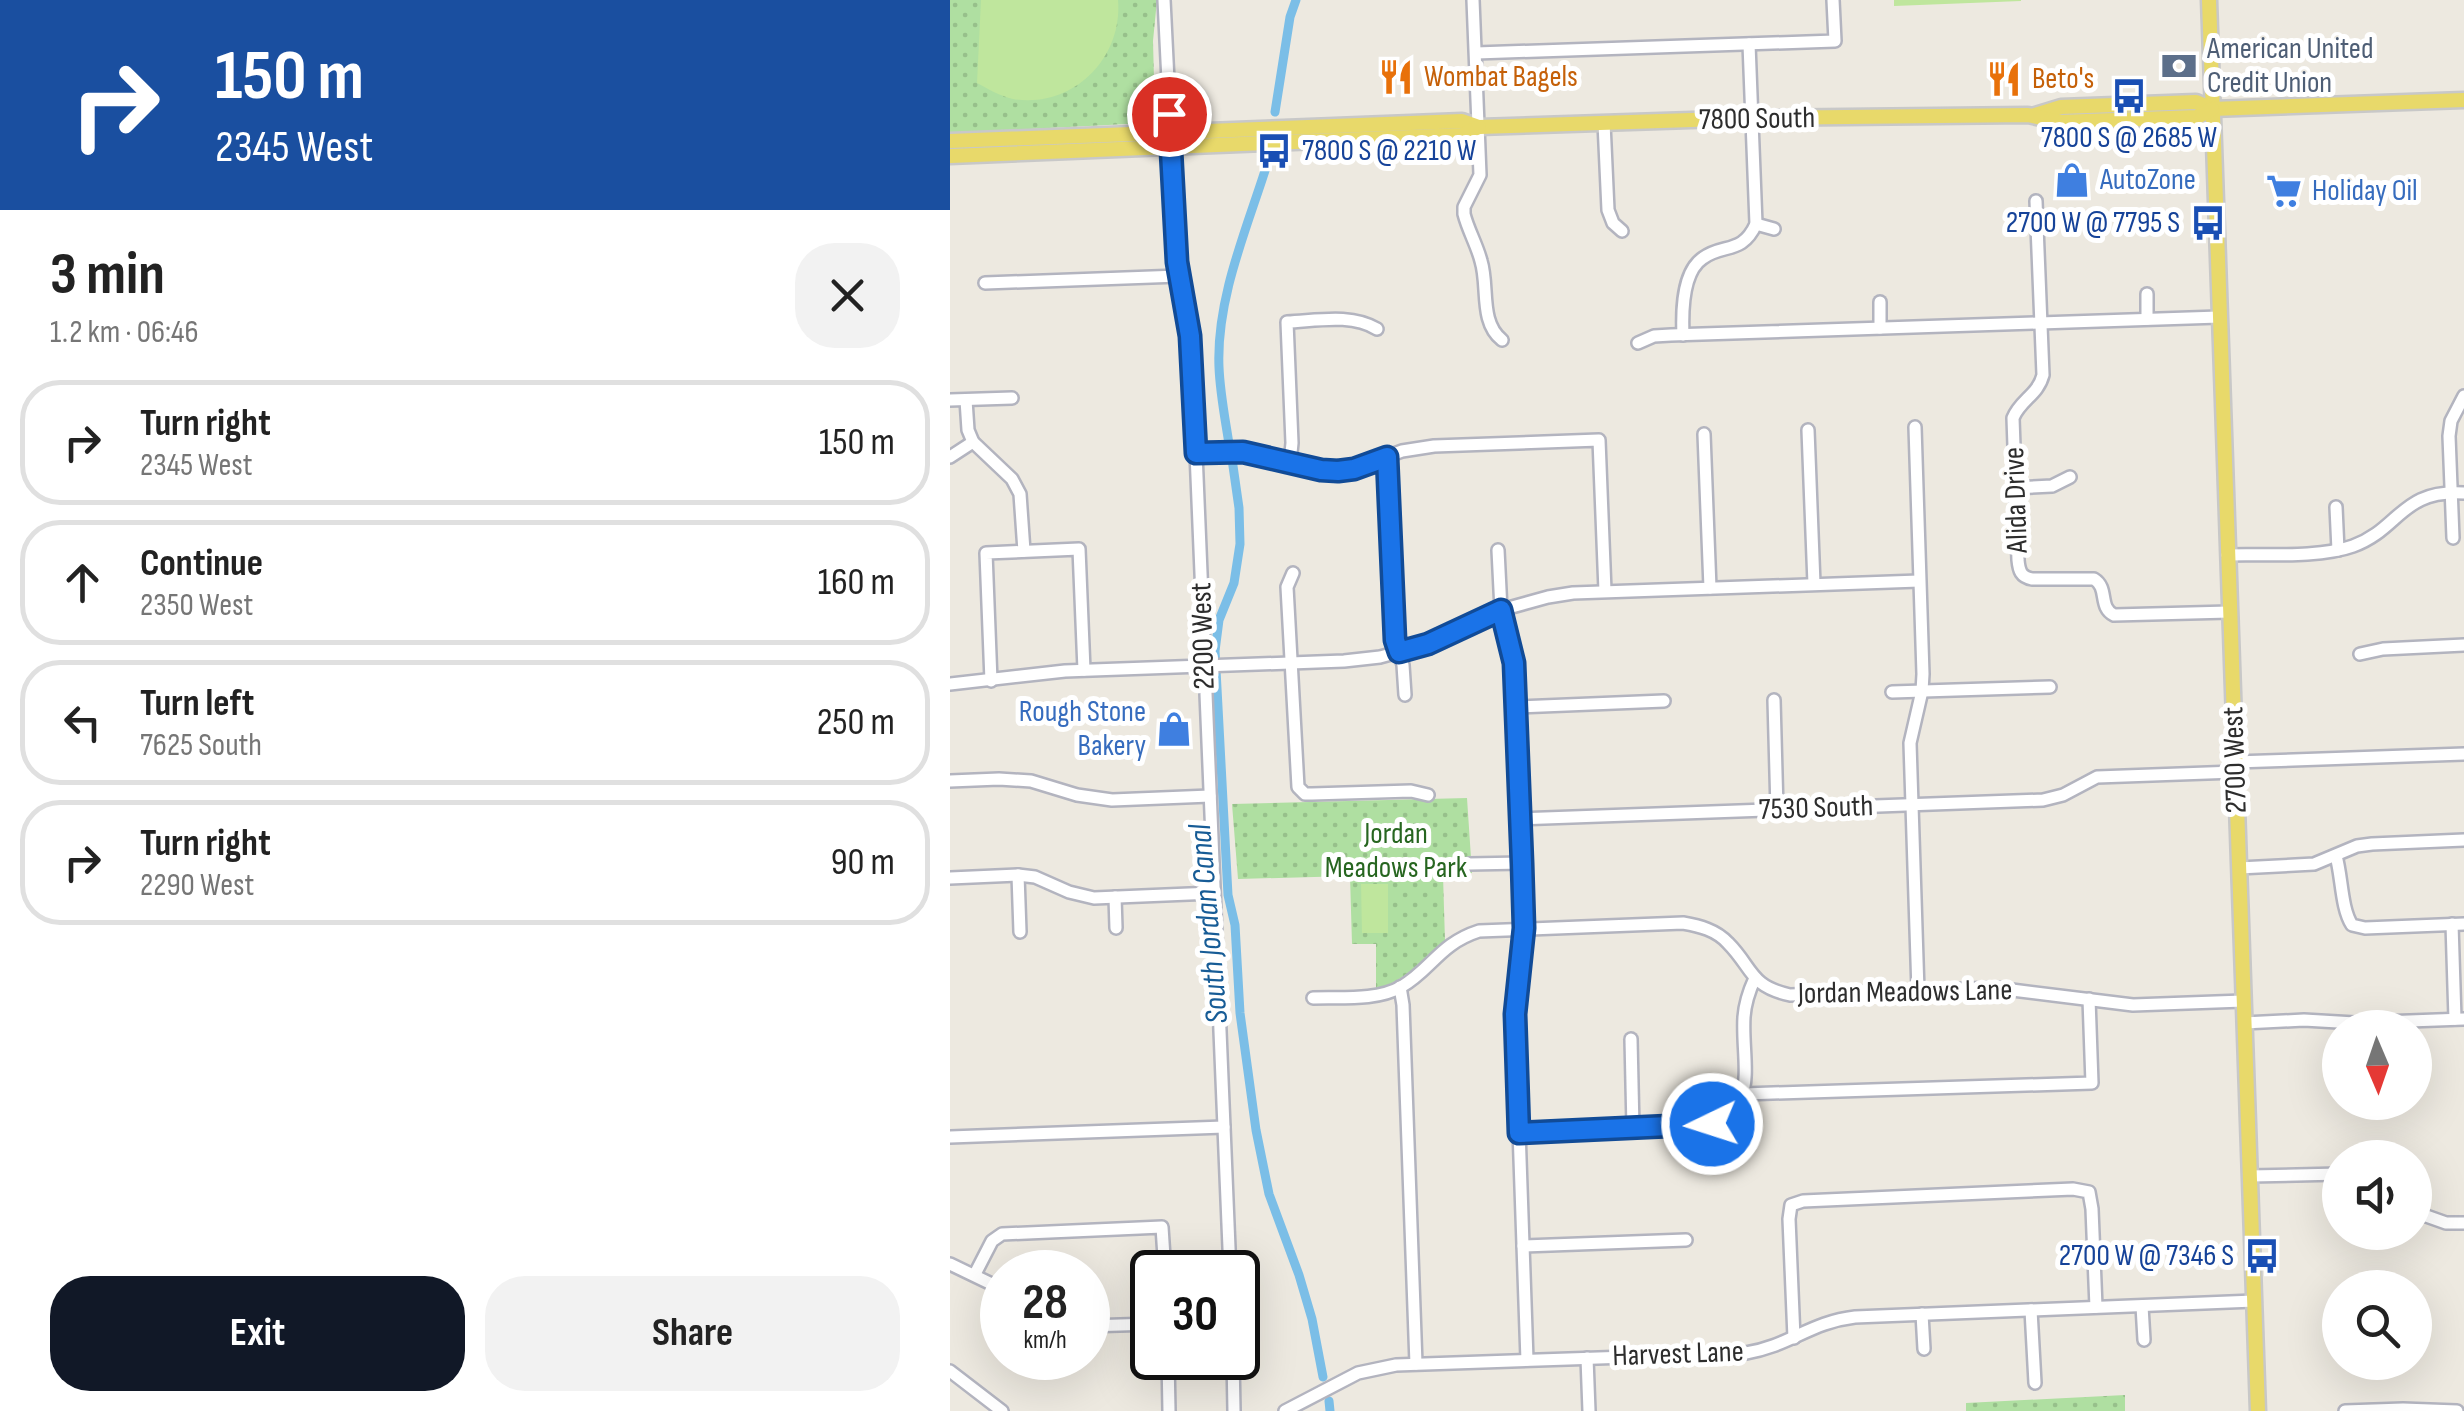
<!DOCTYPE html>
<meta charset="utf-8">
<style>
body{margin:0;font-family:"Sofia Sans Condensed",sans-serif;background:#f2f2f2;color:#222;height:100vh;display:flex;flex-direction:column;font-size:38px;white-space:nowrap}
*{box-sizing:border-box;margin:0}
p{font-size:32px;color:#767676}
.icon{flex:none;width:55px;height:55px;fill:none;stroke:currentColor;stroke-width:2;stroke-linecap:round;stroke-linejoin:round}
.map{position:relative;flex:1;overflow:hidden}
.sheet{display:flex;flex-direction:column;background:#fff;width:950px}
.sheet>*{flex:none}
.banner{background:#1a4fa0;color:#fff;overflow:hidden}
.needle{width:65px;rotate:178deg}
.buttons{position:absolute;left:1372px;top:1010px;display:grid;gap:20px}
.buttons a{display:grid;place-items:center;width:110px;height:110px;border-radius:50%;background:#fff;box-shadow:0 10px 40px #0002;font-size:50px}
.speed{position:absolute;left:30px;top:1250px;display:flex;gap:20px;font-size:50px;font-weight:700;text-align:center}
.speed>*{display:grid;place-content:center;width:130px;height:130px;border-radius:50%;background:#fff;box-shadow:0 10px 40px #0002;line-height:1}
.speed small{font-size:25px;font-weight:400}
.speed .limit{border:5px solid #111;border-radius:15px;background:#fff;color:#111}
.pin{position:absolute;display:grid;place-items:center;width:85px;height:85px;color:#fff;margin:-42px;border:5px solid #fff;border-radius:50%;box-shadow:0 2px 10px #0007}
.me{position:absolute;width:110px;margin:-55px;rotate:266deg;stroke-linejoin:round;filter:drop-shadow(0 0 8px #0008)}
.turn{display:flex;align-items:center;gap:35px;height:210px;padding:0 50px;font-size:45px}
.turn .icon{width:130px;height:130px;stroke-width:2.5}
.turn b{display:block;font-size:70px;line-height:85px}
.round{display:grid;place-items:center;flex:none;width:105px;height:105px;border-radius:40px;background:#f2f2f2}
.headline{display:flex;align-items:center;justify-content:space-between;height:170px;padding:0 50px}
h1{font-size:60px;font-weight:700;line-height:75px}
.button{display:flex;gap:20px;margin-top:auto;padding:20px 50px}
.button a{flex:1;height:115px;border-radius:40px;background:#111827;color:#fff;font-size:40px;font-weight:700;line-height:115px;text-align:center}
.button a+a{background:#f2f2f2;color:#222}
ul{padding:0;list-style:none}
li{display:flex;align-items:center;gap:30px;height:125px;margin:0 20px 15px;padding:0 30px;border:5px solid #e0e0e0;border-radius:40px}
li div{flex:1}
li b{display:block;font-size:38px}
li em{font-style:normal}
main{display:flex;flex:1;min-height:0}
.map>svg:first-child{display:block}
.grass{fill:url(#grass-dots)}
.pitch{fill:#bfe69d}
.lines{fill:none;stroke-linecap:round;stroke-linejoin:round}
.canal{stroke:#7bbee7;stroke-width:9}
.minor-casing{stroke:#b3b4bf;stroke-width:16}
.major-casing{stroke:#c8c8c8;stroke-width:19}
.minor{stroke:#fff;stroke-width:11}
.major{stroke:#e8d96a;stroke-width:14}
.route-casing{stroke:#114b97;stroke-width:25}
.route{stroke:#1a73e8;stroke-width:18}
.labels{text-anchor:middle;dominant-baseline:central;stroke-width:10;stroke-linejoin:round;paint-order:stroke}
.service-label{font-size:30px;fill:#4e5e75;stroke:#fff;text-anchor:start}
.food-label{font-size:30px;fill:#c56008;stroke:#fff;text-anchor:start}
.street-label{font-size:30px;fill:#2d2d2d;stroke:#fff}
.transit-label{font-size:30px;fill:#164399;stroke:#fff;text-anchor:end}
.shop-label{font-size:30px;fill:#366cbe;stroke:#fff;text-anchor:start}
.park-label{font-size:30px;fill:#276620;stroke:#fff}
.water-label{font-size:32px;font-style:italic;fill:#175c96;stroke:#fff}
</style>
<main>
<section class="sheet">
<div class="banner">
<div class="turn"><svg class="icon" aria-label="right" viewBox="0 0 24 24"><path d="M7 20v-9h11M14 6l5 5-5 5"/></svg><div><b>150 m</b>2345 West</div></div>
</div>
<div class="headline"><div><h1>3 min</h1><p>1.2 km · 06:46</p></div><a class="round"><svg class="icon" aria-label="close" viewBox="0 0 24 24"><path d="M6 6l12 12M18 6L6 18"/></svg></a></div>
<ul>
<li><svg class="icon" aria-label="right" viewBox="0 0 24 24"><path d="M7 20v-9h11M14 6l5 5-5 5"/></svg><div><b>Turn right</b><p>2345 West</p></div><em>150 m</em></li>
<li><svg class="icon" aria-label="ahead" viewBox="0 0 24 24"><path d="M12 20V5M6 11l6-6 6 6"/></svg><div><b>Continue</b><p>2350 West</p></div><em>160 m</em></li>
<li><svg class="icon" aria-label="left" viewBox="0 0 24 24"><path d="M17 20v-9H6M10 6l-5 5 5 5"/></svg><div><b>Turn left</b><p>7625 South</p></div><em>250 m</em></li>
<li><svg class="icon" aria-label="right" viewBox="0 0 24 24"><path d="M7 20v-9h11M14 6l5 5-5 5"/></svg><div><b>Turn right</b><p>2290 West</p></div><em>90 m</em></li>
</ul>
<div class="button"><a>Exit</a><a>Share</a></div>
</section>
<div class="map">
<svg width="1514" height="1411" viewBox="0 0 1514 1411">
<defs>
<pattern id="grass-dots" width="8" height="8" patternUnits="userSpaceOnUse" patternTransform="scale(2.5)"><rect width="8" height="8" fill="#afdfa1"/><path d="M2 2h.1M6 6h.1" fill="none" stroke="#97c08b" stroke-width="1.8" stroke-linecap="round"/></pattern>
</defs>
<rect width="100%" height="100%" fill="#ede9e0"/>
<g class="grass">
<polygon points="0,0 207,0 203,41 205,117 197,123 0,133"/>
<path d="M517,798L522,873L493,875L495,941C473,960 455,981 426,989V944H402L400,876L288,879L282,804Z"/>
<polygon points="1175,1395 1175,1411 1016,1411 1016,1403"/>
</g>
<g class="pitch">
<path d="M31,0H168C173,58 123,109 63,99C50,96 38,89 27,83Z"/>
<polygon points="944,0 1071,0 1071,1 944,6"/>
<polygon points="411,884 438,884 438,933 412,933"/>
</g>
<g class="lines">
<g class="canal">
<polyline points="325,112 340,17 346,0"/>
<path d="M279,444C275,418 270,393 269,367C266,296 299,224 319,158"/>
<polyline points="282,459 289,508 290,544 284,583 269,620 265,651 278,895 285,925 290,1013 306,1130 319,1194 349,1275 362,1319 373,1377"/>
<polyline points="379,1401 380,1411"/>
</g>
<defs>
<g id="minor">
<polyline points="214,0 227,262 239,328 242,356 280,1272"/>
<path d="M523,0L530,175L514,207V214C518,230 527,245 531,261C539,286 529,322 552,340"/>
<polyline points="526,53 885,41 883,0"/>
<polyline points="654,123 658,210 663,223 672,231"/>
<path d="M1086,201L1093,375C1088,395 1070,400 1063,418L1068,560C1069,571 1071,577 1082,579H1144C1159,588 1148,607 1164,615L1279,612"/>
<polyline points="806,224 824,229"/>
<polyline points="35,283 229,276"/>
<polyline points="1197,294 1197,319"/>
<polyline points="930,302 930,328"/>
<path d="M733,335C732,312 732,272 753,258C773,243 792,255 806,224L799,44"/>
<polyline points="688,343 704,336 721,335 1269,317"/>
<polyline points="0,400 62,398"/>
<polyline points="16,400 18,430 23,442 62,479 70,494 74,551"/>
<polyline points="965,427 973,674 972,691 960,743 968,991"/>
<polyline points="858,430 864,584"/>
<polyline points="754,434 760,588"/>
<polyline points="246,453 293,452 371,470 388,471 404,469 452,451 484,446 649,440 655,591"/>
<polyline points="0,457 23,442"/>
<polyline points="437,457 445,639 453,665 455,695"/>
<path d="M340,463L342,443L337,322C365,321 401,313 427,329"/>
<polyline points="1065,488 1102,486 1120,477"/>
<polyline points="1386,507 1388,550"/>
<polyline points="1503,538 1499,436 1501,421 1514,396"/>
<polyline points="548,550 551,610 562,648 566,679 573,863 574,928 565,1015 577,1360"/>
<path d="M1277,555C1314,554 1370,558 1403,546C1450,529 1451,489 1514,493"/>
<polyline points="343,573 337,587 348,787 355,794 362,794 461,791 478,795"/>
<polyline points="1410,654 1433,649 1514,645"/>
<polyline points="41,681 36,553 129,549 134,670"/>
<polyline points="0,684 115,671 394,661 430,657 478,644 551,610 598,597 623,593 969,581"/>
<polyline points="942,692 1100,687"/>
<polyline points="824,700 827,810"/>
<polyline points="566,707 714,701"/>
<polyline points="1285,762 1514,754"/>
<polyline points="0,781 49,779 81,781 127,795 162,800 260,796"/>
<polyline points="570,819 1093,800 1113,795 1147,777 1285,772"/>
<path d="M1386,856C1392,877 1391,908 1402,925L1415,928L1514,924"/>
<polyline points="519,864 573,863"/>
<polyline points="1289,868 1364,864 1407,846 1422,844 1514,840"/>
<polyline points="68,875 70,932"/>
<polyline points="0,878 68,875 85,877 119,892 144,898 263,893"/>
<polyline points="165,897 166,928"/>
<polyline points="1502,924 1505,1019"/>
<polyline points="450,987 453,1005 466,1364"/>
<path d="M363,998C391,997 426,1001 451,987C482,969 489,944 529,931L733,923C750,926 766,930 778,943C803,968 799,986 840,995L1046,988L1183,1005L1293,1001"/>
<polyline points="1294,1023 1354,1020 1405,1023 1514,1019"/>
<polyline points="681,1039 683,1129"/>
<polyline points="794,1094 1142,1083 1139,999"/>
<path d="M569,1133L748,1127C813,1116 791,1063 794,1017C795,1003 799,991 805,978"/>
<polyline points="0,1137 274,1127"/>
<polyline points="1300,1176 1390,1174"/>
<polyline points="1465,1212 1496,1223 1514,1223"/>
<polyline points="573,1246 736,1240"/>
<polyline points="0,1264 52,1289"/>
<polyline points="25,1274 42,1241 52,1234 212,1227 215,1272"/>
<polyline points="1192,1306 1194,1340"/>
<polyline points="1081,1310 1085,1383"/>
<polyline points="972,1314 974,1349"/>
<polyline points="138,1326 202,1324"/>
<polyline points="844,1338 839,1219 841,1205 853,1201 1123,1189 1139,1192 1142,1209 1146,1307"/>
<polyline points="218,1358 219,1411"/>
<polyline points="283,1358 284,1411"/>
<polyline points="637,1358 639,1411"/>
<polyline points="0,1371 52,1411"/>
<path d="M335,1411L408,1373L446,1365L796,1353C839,1346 861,1322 905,1317L1304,1301"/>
<polyline points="1395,1411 1453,1409 1507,1411"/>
</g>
<g id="major">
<polyline points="1259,0 1308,1411"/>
<polyline points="1085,115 1111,107 1246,102 1262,109 1514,100"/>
<polyline points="0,141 512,121 529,127 802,118 1078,115 1109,122 1247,117 1262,109"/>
<polyline points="0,156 512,135 529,127"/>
</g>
</defs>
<use href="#minor" class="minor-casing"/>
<use href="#major" class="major-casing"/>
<use href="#minor" class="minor"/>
<use href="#major" class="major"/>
</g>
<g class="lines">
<defs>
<polyline id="route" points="219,114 227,262 240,336 246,453 293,452 371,470 388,471 404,469 437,457 445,640 449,652 478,644 551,610 564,663 572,863 574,928 565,1014 569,1133 762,1124"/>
</defs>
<use href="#route" class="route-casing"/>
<use href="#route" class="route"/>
</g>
<defs>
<symbol id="bank-bare" viewBox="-9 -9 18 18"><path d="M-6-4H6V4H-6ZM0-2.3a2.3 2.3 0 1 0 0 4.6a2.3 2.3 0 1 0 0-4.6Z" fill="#5c6f8a" stroke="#fff" stroke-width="2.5" paint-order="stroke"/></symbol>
<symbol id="restaurant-bare" viewBox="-9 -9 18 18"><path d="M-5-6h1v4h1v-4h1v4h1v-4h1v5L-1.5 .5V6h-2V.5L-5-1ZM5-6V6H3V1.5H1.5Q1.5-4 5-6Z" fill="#e8710a" stroke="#fff" stroke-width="2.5" paint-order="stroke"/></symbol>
<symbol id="bus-bare" viewBox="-9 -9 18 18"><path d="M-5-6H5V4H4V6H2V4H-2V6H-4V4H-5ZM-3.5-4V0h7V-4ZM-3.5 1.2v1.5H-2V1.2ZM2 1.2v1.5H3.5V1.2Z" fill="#1a4fb4" stroke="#fff" stroke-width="2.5" paint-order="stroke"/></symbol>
<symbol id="shop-bare" viewBox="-9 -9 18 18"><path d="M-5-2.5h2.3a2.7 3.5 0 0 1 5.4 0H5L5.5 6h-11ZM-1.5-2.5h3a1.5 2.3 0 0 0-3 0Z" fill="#3f7fe0" stroke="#fff" stroke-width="2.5" paint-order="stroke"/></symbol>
<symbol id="supermarket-bare" viewBox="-9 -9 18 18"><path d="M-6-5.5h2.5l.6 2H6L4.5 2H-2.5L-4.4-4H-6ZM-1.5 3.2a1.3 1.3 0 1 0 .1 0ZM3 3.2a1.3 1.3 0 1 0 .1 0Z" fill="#3f7fe0" stroke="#fff" stroke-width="2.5" paint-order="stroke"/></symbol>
</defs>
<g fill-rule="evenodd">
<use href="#bank-bare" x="1204" y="41" width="50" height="50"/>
<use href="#restaurant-bare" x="421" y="52" width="50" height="50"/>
<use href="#restaurant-bare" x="1029" y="54" width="50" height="50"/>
<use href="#bus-bare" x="1154" y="71" width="50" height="50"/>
<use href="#bus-bare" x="299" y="126" width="50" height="50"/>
<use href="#shop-bare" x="1097" y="155" width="50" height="50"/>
<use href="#supermarket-bare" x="1309" y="166" width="50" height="50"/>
<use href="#bus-bare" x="1233" y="198" width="50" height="50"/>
<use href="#shop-bare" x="199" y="704" width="50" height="50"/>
<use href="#bus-bare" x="1287" y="1231" width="50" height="50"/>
</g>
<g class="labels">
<g class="service-label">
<text x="1257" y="49">American United<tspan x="1257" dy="34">Credit Union</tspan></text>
</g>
<g class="food-label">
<text x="474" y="77">Wombat Bagels</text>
<text x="1082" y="79">Beto's</text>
</g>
<g class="street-label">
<text transform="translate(807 119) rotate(-1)">7800 South</text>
<text transform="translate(1066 500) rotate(-92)">Alida Drive</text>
<text transform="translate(253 636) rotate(-92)">2200 West</text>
<text transform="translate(1285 760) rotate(-92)">2700 West</text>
<text transform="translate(866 808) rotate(-2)">7530 South</text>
<text transform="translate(955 992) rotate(-1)">Jordan Meadows Lane</text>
<text transform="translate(728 1354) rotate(-2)">Harvest Lane</text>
</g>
<g class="transit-label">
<text x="1179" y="138" text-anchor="middle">7800 S @ 2685 W</text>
<text x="352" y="151" text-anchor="start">7800 S @ 2210 W</text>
<text x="1230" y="223">2700 W @ 7795 S</text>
<text x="1284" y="1256">2700 W @ 7346 S</text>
</g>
<g class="shop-label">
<text x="1150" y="180">AutoZone</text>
<text x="1362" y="191">Holiday Oil</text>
<text x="196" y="712" text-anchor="end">Rough Stone<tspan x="196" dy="34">Bakery</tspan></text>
</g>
<g class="park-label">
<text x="446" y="834">Jordan<tspan x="446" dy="34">Meadows Park</tspan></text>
</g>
<g class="water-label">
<text transform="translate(259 924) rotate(-95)">South Jordan Canal</text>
</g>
</g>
</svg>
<div class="buttons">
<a><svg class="needle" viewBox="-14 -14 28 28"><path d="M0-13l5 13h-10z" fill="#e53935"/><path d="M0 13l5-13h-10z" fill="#767676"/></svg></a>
<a><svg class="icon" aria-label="sound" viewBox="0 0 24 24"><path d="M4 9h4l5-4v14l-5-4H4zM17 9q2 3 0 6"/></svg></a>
<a><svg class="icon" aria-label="search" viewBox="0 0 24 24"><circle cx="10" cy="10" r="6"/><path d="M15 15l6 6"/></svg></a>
</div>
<div class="speed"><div>28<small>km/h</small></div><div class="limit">30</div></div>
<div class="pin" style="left:219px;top:114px;background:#d93025"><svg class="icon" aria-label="arrive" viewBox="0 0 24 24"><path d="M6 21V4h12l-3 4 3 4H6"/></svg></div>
<svg class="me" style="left:762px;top:1124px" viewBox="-20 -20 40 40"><circle r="17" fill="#1a73e8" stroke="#fff" stroke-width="3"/><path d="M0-11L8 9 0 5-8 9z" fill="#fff"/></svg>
</div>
</main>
